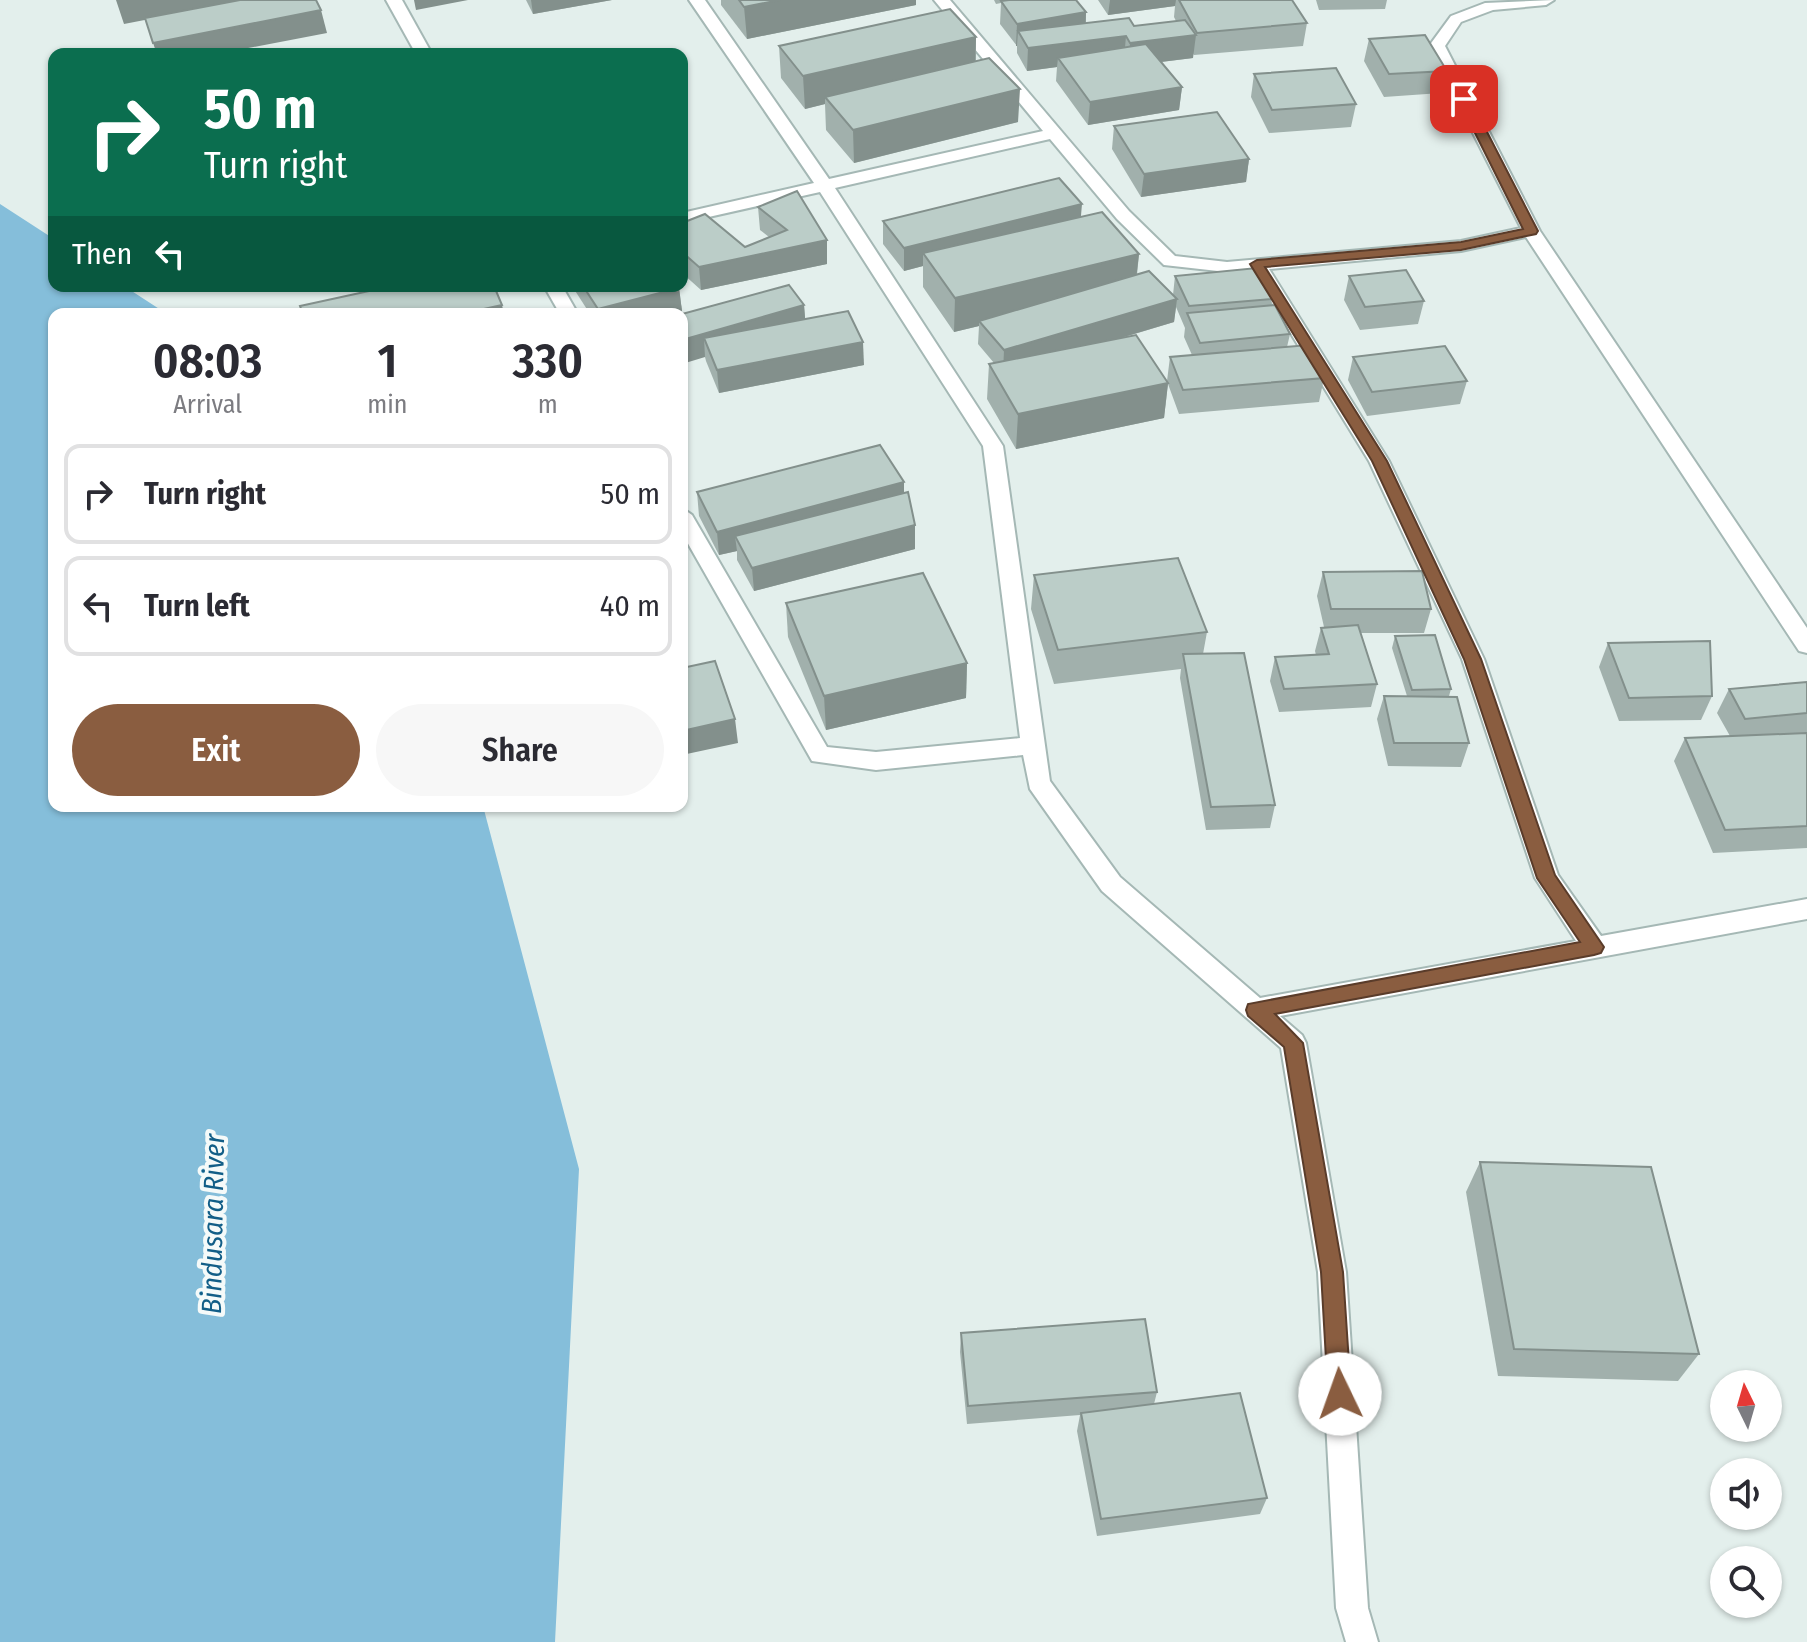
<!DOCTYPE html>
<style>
body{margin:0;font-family:"Fira Sans Condensed",sans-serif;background:#f7f7f7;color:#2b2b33;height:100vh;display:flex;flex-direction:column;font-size:30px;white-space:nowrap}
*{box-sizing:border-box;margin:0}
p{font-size:26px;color:#7c7c81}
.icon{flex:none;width:44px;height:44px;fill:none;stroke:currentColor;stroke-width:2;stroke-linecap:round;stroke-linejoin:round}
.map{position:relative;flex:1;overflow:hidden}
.sheet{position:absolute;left:48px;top:308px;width:640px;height:504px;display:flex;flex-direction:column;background:#fff;border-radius:16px;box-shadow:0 2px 6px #0004}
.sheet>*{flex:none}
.guide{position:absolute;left:48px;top:48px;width:640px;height:244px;border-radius:16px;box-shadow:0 2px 6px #0004;background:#0b6e4f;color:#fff;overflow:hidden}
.needle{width:52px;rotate:355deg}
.tools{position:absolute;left:1710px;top:1370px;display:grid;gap:16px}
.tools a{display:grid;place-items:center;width:72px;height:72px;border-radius:50%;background:#fff;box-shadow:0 2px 6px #0004;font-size:40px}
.pin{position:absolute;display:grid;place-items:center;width:68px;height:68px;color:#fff;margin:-34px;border-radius:16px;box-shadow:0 4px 12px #0006}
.me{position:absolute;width:88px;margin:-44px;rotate:357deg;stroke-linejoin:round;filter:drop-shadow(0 0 6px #0008)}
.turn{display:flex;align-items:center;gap:28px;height:168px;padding:0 24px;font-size:36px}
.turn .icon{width:104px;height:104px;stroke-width:2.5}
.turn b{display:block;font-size:56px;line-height:68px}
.then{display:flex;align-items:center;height:76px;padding:0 24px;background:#0003;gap:16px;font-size:30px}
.eta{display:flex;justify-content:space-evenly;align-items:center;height:136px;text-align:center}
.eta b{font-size:48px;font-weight:600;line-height:56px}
.action{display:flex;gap:16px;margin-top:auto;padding:16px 24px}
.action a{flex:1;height:92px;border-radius:48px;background:#8a5d40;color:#fff;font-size:32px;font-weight:600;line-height:92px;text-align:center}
.action a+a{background:#f7f7f7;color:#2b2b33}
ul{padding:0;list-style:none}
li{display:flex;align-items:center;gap:24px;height:100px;margin:0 16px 12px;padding:0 8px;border:4px solid #e1e1e2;border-radius:16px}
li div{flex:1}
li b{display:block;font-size:30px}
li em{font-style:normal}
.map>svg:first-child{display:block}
.water{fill:#85beda}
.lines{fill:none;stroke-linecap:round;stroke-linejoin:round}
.minor-casing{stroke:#a5b8b5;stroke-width:4}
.minor{fill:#fff;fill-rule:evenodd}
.wall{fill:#a1b0ac;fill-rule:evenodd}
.shaded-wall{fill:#83908c}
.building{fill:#bbcdc8;stroke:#83908c;stroke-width:2}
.route{fill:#8a5d40;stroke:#5a3c2a;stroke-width:2}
.labels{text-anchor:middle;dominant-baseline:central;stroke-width:8;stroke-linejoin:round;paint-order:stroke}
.water-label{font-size:28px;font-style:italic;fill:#125e87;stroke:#f5faf9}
</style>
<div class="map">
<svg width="1807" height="1642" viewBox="0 0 1807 1642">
<rect width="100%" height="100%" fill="#e3efec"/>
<polygon class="water" points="0,204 54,239 54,286 124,286 167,314 54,314 54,806 483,806 579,1169 555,1642 0,1642"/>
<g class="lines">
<defs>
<g id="minor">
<polygon points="386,0 402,0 432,54 416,54"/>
<path d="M689,0H705L829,179L1043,131L934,0H950L1129,211L1175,256L1227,262L1461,241L1521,228L1429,46L1451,16L1485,3L1554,0L1546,5L1493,10L1461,22L1445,46L1540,231L1807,628V653L1799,651L1526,237L1461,251L1269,269L1389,461L1484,659L1558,875L1601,936L1807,899V919L1280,1016L1302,1035L1306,1043L1346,1272L1368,1608L1378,1642H1346L1336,1608L1318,1272L1281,1048L1102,891L1030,789L1023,755L876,770L812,761L682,533V508L692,515L827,747L876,752L1020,738L983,446L820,192L682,223V213L814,183ZM1050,139L1117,219L1164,265L1227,272L1252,270L1369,461L1462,659L1535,878L1576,941L1260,998L1120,877L1050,781L1003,446L835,188Z"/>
<polygon points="544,286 562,286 578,314 560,314"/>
</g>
</defs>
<use href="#minor" class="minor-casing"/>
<use href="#minor" class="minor"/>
</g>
<g class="wall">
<polygon points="526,0 612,0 533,14"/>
<polygon points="721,0 916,0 916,5 747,39 721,5"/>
<polygon points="994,0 1076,0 1086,12 1086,23 1134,26 1176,21 1174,17 1175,6 1108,15 1098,0 1292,0 1307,23 1303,46 1194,55 1193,54 1193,58 1161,62 1182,87 1179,110 1088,125 1056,81 1057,67 1027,71 1017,53 1017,46 1000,24 1001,3 996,4"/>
<polygon points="1316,0 1387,0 1385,9 1319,10"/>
<polygon points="976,37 976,61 1018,122 854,163 826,130 825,104 805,109 781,78 779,46"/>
<polygon points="1369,39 1447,71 1441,93 1384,97 1364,61"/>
<polygon points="1254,74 1356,104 1351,127 1269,133 1251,97"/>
<polygon points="1114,126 1249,159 1246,182 1141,197 1112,149"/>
<polygon points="758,207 827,240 827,264 701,290 682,273 682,223 745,247 769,237 760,230"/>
<path d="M1081,217L1139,254L1137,275L1173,295L1175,276L1272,299L1271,305L1290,334L1287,347L1324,378L1319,402L1179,414L1168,384L1164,418L1016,449L987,399L989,364L994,363L978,344L979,326L954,332L923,287V266L904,271L883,244V221ZM1176,307L1185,328L1184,337L1192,355L1170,357L1167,381L1118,339L1174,322Z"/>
<polygon points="1349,276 1424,301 1418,324 1360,330 1344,300"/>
<polygon points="572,286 678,286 679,288 682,311 672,314 590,314"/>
<polygon points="804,305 805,319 864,365 719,393 706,361 705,357 682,314"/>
<polygon points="1353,357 1467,381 1460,404 1367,416 1348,380"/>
<polygon points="697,492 904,493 915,549 754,591 737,560 737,551 719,555 699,516"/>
<polygon points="1323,572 1431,609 1424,633 1360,633 1377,684 1371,707 1279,712 1270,681 1275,657 1316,655 1315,651 1321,628 1324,627 1317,596"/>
<polygon points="1034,575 1207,632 1203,654 1275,805 1270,828 1206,830 1180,678 1181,669 1054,684 1031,609"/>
<polygon points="786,603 967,663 966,698 826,730 788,637"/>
<polygon points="1395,636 1451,689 1449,696 1469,743 1461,767 1388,766 1377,719 1384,696 1407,696 1392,648"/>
<polygon points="1608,643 1712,696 1701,720 1619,721 1599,667"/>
<polygon points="1807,682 1807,848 1713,853 1674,761 1685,738 1730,736 1717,713 1729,689"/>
<polygon points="1480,1162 1699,1354 1678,1381 1498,1376 1466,1192"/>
<polygon points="961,1333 1157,1392 1154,1404 1267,1498 1260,1514 1097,1536 1077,1431 1080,1415 967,1424 960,1352"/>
</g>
<g class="shaded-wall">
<polygon points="116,0 248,0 124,24"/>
<polygon points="414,0 468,0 416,10"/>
<polygon points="531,0 612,0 533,14"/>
<polygon points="780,0 916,0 916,5 747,39 744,7"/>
<polygon points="1110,0 1176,0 1175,6 1108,15"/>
<polygon points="321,10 327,33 217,54 157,54 153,43"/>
<polygon points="1086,12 1085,35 1018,31 1017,46 1016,46 1017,24"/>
<polygon points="1196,35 1193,58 1128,66 1130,43"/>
<polygon points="1126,36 1124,59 1058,58 1057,67 1027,71 1028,48"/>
<polygon points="976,37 975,70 825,97 825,104 805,109 803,76"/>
<polygon points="1182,87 1179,110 1088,125 1090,102"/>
<polygon points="1020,89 1018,122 854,163 853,130"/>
<polygon points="1249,159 1246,182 1141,197 1144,174"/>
<polygon points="1082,204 1080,227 923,253 923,266 904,271 904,248"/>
<polygon points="827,240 827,264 701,290 699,267"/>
<polygon points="1139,254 1135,288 979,321 979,326 954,332 955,298"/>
<polygon points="359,286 485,286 365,309"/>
<polygon points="679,288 682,311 672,314 599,314 598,309"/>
<polygon points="1177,299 1174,322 1003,373 1004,350"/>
<polygon points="502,305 504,314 461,314"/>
<polygon points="804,305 806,329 704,338 705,357 682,364 682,340"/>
<polygon points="863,342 864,365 719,393 717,370"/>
<polygon points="1168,383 1164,418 1016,449 1018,414"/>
<polygon points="904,482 904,506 735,536 737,551 719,555 717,532"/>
<polygon points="915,525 915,549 754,591 752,568"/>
<polygon points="967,663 966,698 826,730 824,696"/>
<polygon points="735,719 738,743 682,755 682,731"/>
</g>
<g class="building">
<polygon points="240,0 316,0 321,10 153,43 145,18"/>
<polygon points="739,0 780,0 744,7"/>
<polygon points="1009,0 1076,0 1086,12 1017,24 1001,1"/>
<polygon points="1179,0 1292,0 1307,23 1197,33"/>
<polygon points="950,9 976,37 803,76 779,46"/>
<polygon points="1129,18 1134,26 1185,20 1196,35 1130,43 1126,36 1028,48 1018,31"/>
<polygon points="1425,35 1447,71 1389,74 1369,39"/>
<polygon points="1146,44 1182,87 1090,102 1058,58"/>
<polygon points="989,58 1020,89 853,130 825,97"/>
<polygon points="1336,68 1356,104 1272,110 1254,74"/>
<polygon points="1217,112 1249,159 1144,174 1114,126"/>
<polygon points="1059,178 1082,204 904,248 883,221"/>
<polygon points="797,191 827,240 699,267 682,252 682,223 705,214 745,247 787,230 758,207"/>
<polygon points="1102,212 1139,254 955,298 923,253"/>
<polygon points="1257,268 1272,299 1189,306 1175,276"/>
<polygon points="1406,270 1424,301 1365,307 1349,276"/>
<polygon points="1149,271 1177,299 1004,350 979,321"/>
<polygon points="789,285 804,305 682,340 682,314"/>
<polygon points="392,286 494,286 502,305 461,314 303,314 300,306"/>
<polygon points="583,286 678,286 679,288 598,309"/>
<polygon points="1275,305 1290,334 1200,343 1187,313"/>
<polygon points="848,311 863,342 717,370 704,338"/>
<polygon points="1136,335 1168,383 1018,414 989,364"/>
<polygon points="1309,345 1324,378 1183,390 1170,357"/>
<polygon points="1445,346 1467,381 1372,392 1353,357"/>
<polygon points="880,445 904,482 717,532 697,492"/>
<polygon points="908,492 915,525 752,568 735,536"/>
<polygon points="1178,558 1207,632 1058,650 1034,575"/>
<polygon points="1422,571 1431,609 1331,609 1323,572"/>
<polygon points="923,573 967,663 824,696 786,603"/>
<polygon points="1358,625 1377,684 1284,689 1275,657 1329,654 1321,628"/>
<polygon points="1435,635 1451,689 1412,690 1395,636"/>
<polygon points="1710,641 1712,696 1629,698 1608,643"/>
<polygon points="1244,653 1275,805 1211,807 1183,654"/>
<polygon points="715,661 735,719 682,731 682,668"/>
<polygon points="1807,682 1807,713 1745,719 1729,689"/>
<polygon points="1384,696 1457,697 1469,743 1394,743"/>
<polygon points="1807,733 1807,826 1725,830 1685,738"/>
<polygon points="1480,1162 1651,1167 1699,1354 1514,1349"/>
<polygon points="1145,1319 1157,1392 968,1406 961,1333"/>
<polygon points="1240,1393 1267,1498 1101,1519 1081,1413"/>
</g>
<polygon class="route" points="1460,97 1470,99 1538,231 1536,234 1461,250 1265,267 1387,461 1481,659 1555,875 1604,947 1601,953 1594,955 1275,1014 1303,1043 1343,1272 1351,1394 1348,1402 1340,1405 1332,1402 1328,1394 1321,1272 1284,1047 1248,1016 1246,1010 1248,1004 1580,942 1537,878 1464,659 1372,461 1250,264 1257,260 1461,242 1523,229 1458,99"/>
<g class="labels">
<g class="water-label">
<text transform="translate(213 1224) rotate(-89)">Bindusara River</text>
</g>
</g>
</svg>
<div class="tools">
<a><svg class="needle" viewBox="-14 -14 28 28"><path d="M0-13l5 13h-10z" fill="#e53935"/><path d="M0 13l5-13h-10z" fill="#7c7c81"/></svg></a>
<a><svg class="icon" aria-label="sound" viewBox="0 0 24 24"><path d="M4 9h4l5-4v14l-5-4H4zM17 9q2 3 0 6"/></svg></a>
<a><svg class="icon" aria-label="search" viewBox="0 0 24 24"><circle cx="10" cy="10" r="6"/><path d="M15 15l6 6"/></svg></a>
</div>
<div class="pin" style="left:1464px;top:99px;background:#d93025"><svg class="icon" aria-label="arrive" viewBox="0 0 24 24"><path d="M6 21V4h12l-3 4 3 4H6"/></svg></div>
<svg class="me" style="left:1340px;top:1394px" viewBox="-20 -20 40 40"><circle r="19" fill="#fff"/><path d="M0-13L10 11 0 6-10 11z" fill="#8a5d40"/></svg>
<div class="guide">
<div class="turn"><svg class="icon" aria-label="right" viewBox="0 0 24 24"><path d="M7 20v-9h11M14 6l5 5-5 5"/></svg><div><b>50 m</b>Turn right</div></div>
<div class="then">Then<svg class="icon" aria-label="left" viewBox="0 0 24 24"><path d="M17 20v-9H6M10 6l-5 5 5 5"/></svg></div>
</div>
<section class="sheet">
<div class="eta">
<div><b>08:03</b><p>Arrival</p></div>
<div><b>1</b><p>min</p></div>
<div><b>330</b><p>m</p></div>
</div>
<ul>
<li><svg class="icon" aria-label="right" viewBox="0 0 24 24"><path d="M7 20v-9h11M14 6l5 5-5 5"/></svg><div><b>Turn right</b></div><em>50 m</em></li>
<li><svg class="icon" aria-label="left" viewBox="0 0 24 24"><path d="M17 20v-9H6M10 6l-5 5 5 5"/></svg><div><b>Turn left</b></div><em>40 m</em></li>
</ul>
<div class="action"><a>Exit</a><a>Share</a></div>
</section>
</div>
